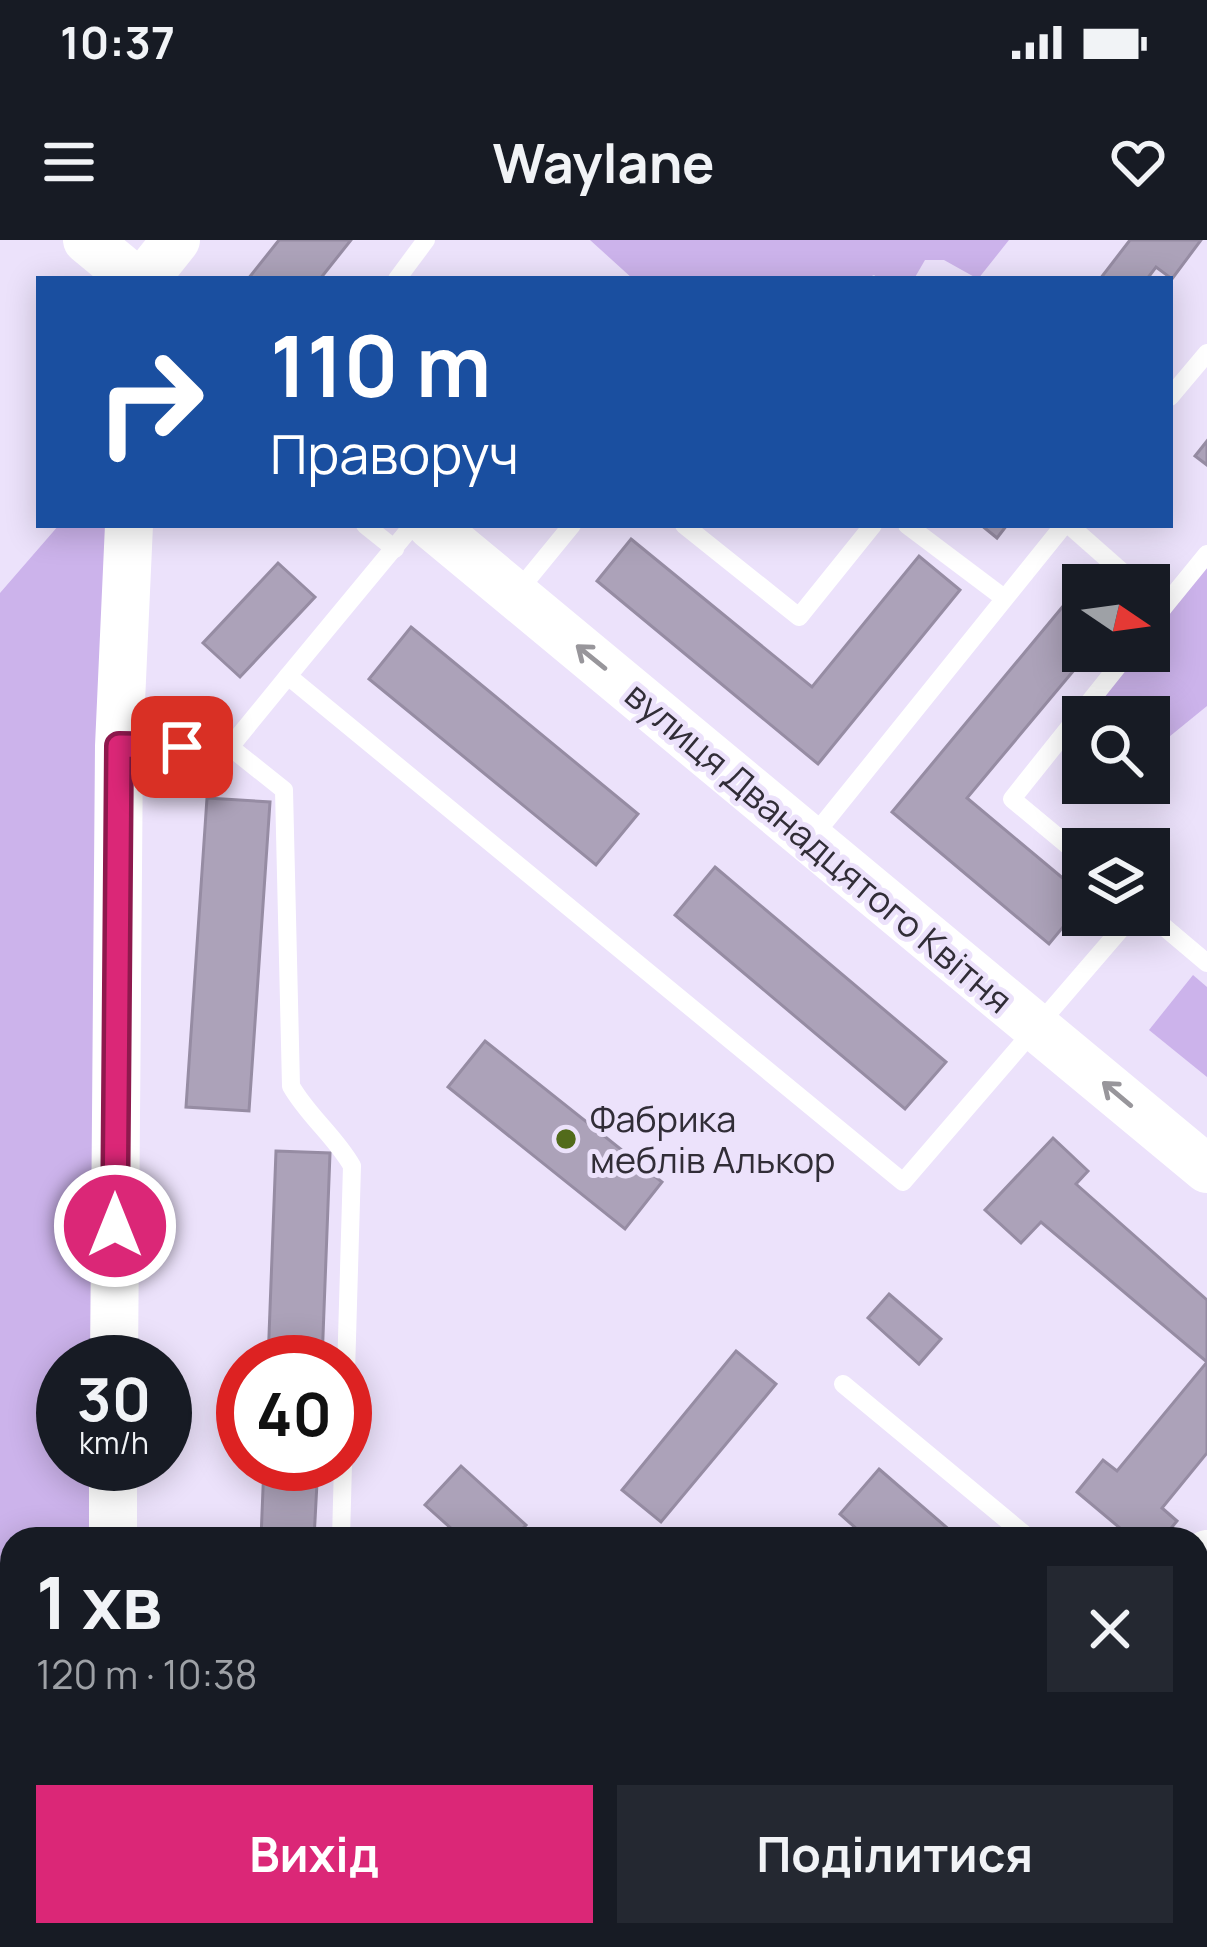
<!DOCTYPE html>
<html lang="uk">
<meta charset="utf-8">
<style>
body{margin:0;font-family:Manrope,sans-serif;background:#242831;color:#f1f3f6;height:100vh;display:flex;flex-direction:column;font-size:45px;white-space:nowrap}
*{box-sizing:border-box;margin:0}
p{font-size:39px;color:#9ea1a6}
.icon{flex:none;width:66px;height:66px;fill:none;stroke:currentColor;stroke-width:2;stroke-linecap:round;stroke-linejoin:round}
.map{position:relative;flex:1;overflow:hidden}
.panel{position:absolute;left:0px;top:1287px;width:1209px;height:420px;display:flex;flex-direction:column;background:#171b24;border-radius:36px 36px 0 0;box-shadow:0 6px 30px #0003}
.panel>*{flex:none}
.top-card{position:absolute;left:36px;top:36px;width:1137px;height:252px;border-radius:0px;box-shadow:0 6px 30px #0003;background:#1a4fa0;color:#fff;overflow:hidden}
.needle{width:78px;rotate:103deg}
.buttons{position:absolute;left:1062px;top:324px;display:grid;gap:24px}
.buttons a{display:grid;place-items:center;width:108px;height:108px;border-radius:0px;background:#171b24;box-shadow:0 6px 30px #0003;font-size:60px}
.speed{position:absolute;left:36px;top:1095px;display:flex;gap:24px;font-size:60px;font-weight:700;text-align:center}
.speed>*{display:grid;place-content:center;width:156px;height:156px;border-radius:50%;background:#171b24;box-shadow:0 6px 30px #0003;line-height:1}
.speed small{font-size:30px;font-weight:400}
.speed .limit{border:18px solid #d22;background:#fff;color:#111}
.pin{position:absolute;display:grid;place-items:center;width:102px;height:102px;color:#fff;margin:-51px;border-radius:24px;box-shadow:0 6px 18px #0006}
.me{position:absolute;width:132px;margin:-66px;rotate:0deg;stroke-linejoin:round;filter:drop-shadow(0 0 9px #0008)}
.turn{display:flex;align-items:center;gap:42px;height:252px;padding:0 36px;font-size:54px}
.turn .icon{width:156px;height:156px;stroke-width:2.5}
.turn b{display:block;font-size:84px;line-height:102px}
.round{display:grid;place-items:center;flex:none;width:126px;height:126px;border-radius:0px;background:#242831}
.head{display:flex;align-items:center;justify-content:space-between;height:204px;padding:0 36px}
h1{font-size:72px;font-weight:700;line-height:90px}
.primary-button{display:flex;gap:24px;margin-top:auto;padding:24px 36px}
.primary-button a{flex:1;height:138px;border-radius:0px;background:#db2777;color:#fff;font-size:48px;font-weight:700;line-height:138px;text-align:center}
.primary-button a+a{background:#242831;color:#f1f3f6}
.status{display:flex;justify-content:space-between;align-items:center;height:84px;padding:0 60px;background:#171b24;direction:ltr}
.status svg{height:33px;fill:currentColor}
header{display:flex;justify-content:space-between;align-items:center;height:156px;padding:0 36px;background:#171b24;font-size:54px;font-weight:700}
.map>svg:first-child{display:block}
.green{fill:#ccb3eb}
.building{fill:#aca2b9;stroke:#968ca3;stroke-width:3}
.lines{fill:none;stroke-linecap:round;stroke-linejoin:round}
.lane{stroke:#fff;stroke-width:18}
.secondary{stroke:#fff;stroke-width:48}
.oneway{stroke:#98969b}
.route-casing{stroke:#8e194d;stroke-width:30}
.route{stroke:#db2777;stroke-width:21}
.poi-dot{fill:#526b1b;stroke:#ece2fb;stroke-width:4.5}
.labels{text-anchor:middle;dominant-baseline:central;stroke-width:10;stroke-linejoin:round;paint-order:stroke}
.street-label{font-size:36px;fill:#312d37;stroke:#ece2fb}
.poi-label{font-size:36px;fill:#312d37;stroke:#ece2fb;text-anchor:start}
</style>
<div class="status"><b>10:37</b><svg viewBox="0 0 49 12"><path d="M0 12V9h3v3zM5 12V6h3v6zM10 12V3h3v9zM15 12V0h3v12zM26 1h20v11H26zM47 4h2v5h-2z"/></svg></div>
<header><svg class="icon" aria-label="menu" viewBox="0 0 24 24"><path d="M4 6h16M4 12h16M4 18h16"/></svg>Waylane<svg class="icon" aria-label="heart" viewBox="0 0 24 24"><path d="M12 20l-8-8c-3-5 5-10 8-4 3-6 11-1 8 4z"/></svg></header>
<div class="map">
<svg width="1207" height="1707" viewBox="0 0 1207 1707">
<rect width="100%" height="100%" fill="#ece2fb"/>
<g class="green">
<polygon points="590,0 1009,0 978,39 944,20 925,20 914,39 879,39 874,35 865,39 633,39"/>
<polygon points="59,285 113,285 98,1122 63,1122 63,1224 96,1224 95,1299 12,1299 12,1695 88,1695 88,1707 0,1707 0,353"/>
<polygon points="1207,314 1207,466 1164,501 1149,499 1149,477 1106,477 1098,451 1130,411 1149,411 1149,387"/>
<polygon points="1193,735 1207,747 1207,837 1149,790"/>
</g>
<g class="building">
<polygon points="279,0 351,0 320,39 248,39"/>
<polygon points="1130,0 1201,0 1172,39 1156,27 1147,39 1100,39"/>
<polygon points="1207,201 1207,225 1195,216"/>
<polygon points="981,285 1007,285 997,298"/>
<polygon points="631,299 812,447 919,316 960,350 818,524 597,341"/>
<polygon points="278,323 315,357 240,437 203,403"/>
<polygon points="1074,353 1083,361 1083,411 1090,411 967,558 1083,655 1083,663 1049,704 892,572"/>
<polygon points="411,387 638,574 596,625 369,439"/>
<polygon points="207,558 270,562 249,871 186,867"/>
<polygon points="715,627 946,822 905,869 675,675"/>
<polygon points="485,801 662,942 625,989 448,847"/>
<polygon points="1053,898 1088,931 1076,944 1207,1060 1207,1122 1041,982 1021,1003 985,970"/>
<polygon points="276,911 330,913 322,1122 268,1122"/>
<polygon points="889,1054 941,1099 919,1124 868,1078"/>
<polygon points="736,1111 776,1144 661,1282 622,1250"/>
<polygon points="1207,1122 1207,1213 1162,1268 1177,1281 1162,1299 1133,1299 1077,1252 1103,1220 1117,1231"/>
<polygon points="264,1224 318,1224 314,1299 261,1299"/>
<polygon points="461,1226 526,1285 513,1299 463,1299 425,1265"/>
<polygon points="879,1229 960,1299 868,1299 840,1274"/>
<polygon points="1207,1469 1207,1597 1197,1589 1197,1482"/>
<polygon points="163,1695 221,1695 220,1704 163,1704"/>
<polygon points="404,1695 477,1695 490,1707 417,1707"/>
<polygon points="746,1695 779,1695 769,1707 760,1707"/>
</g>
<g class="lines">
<g class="lane">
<polyline points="397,39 426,0"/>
<polyline points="1170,157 1207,113"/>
<polyline points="365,285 395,309"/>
<polyline points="413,285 288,436 903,942 1133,675"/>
<polyline points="684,285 799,377 873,285"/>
<polyline points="907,285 1004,358"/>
<polyline points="1069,285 1137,345"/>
<polyline points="518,351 572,285"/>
<polyline points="1149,356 1163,368 1149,387"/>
<polyline points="1163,368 1207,314"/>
<polyline points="123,506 230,507 288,436"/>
<path d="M230,507L284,550L291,846C308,876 335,896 352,926L345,1167"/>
<polyline points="811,599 1064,285"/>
<polyline points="1083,618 1012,559 1130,411"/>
<polyline points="1149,674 1207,723"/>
<polyline points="843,1144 1030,1299"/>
<polyline points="341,1299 343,1224"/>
<polyline points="1197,1680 1207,1688"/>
<polyline points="577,1695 590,1707"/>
<polyline points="1105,1695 1120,1707"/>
<polyline points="261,1707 261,1695"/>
</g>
<g class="secondary">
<polyline points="87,0 134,39"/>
<polyline points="145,39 176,0"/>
<polyline points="431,285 1207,929"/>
<polyline points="114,1122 119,506 129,285"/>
<polyline points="113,1299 113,1224"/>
<polyline points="1197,1326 1207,1314"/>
<polyline points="110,1707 110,1695"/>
<polyline points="875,1707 885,1695"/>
</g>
</g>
<defs><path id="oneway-shaft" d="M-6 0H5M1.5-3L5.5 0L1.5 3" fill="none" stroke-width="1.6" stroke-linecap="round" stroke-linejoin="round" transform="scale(3)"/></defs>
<g class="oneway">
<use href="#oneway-shaft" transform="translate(591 417) rotate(-141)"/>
<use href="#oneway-shaft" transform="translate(1117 854) rotate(-140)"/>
</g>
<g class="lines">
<defs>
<polyline id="route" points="115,986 119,506 182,507"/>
</defs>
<use href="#route" class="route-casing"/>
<use href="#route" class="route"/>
</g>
<circle class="poi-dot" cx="566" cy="899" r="12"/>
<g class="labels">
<g class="street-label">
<text transform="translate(819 607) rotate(40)">вулиця Дванадцятого Квітня</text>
</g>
<g class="poi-label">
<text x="590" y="878">Фабрика<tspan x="590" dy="41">меблів Алькор</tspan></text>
</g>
</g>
</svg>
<div class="buttons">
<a><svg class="needle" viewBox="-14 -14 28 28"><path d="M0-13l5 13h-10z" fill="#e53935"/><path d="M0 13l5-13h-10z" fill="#9ea1a6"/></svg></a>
<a><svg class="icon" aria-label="search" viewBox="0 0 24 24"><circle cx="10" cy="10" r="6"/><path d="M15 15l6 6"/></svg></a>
<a><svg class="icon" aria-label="layers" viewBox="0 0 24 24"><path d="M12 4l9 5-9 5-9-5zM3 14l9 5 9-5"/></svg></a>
</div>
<div class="speed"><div>30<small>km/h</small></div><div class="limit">40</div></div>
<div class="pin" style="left:182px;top:507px;background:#d93025"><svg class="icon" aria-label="arrive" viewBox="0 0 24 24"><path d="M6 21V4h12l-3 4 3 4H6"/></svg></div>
<svg class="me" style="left:115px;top:986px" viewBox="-20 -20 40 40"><circle r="17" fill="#db2777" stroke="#fff" stroke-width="3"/><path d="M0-11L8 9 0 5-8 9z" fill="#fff"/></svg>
<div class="top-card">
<div class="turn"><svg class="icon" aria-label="right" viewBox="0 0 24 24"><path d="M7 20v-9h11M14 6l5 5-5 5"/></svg><div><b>110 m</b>Праворуч</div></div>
</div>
<section class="panel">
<div class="head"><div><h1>1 хв</h1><p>120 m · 10:38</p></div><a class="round"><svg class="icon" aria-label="close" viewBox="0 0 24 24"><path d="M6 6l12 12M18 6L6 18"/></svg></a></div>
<div class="primary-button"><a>Вихід</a><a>Поділитися</a></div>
</section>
</div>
